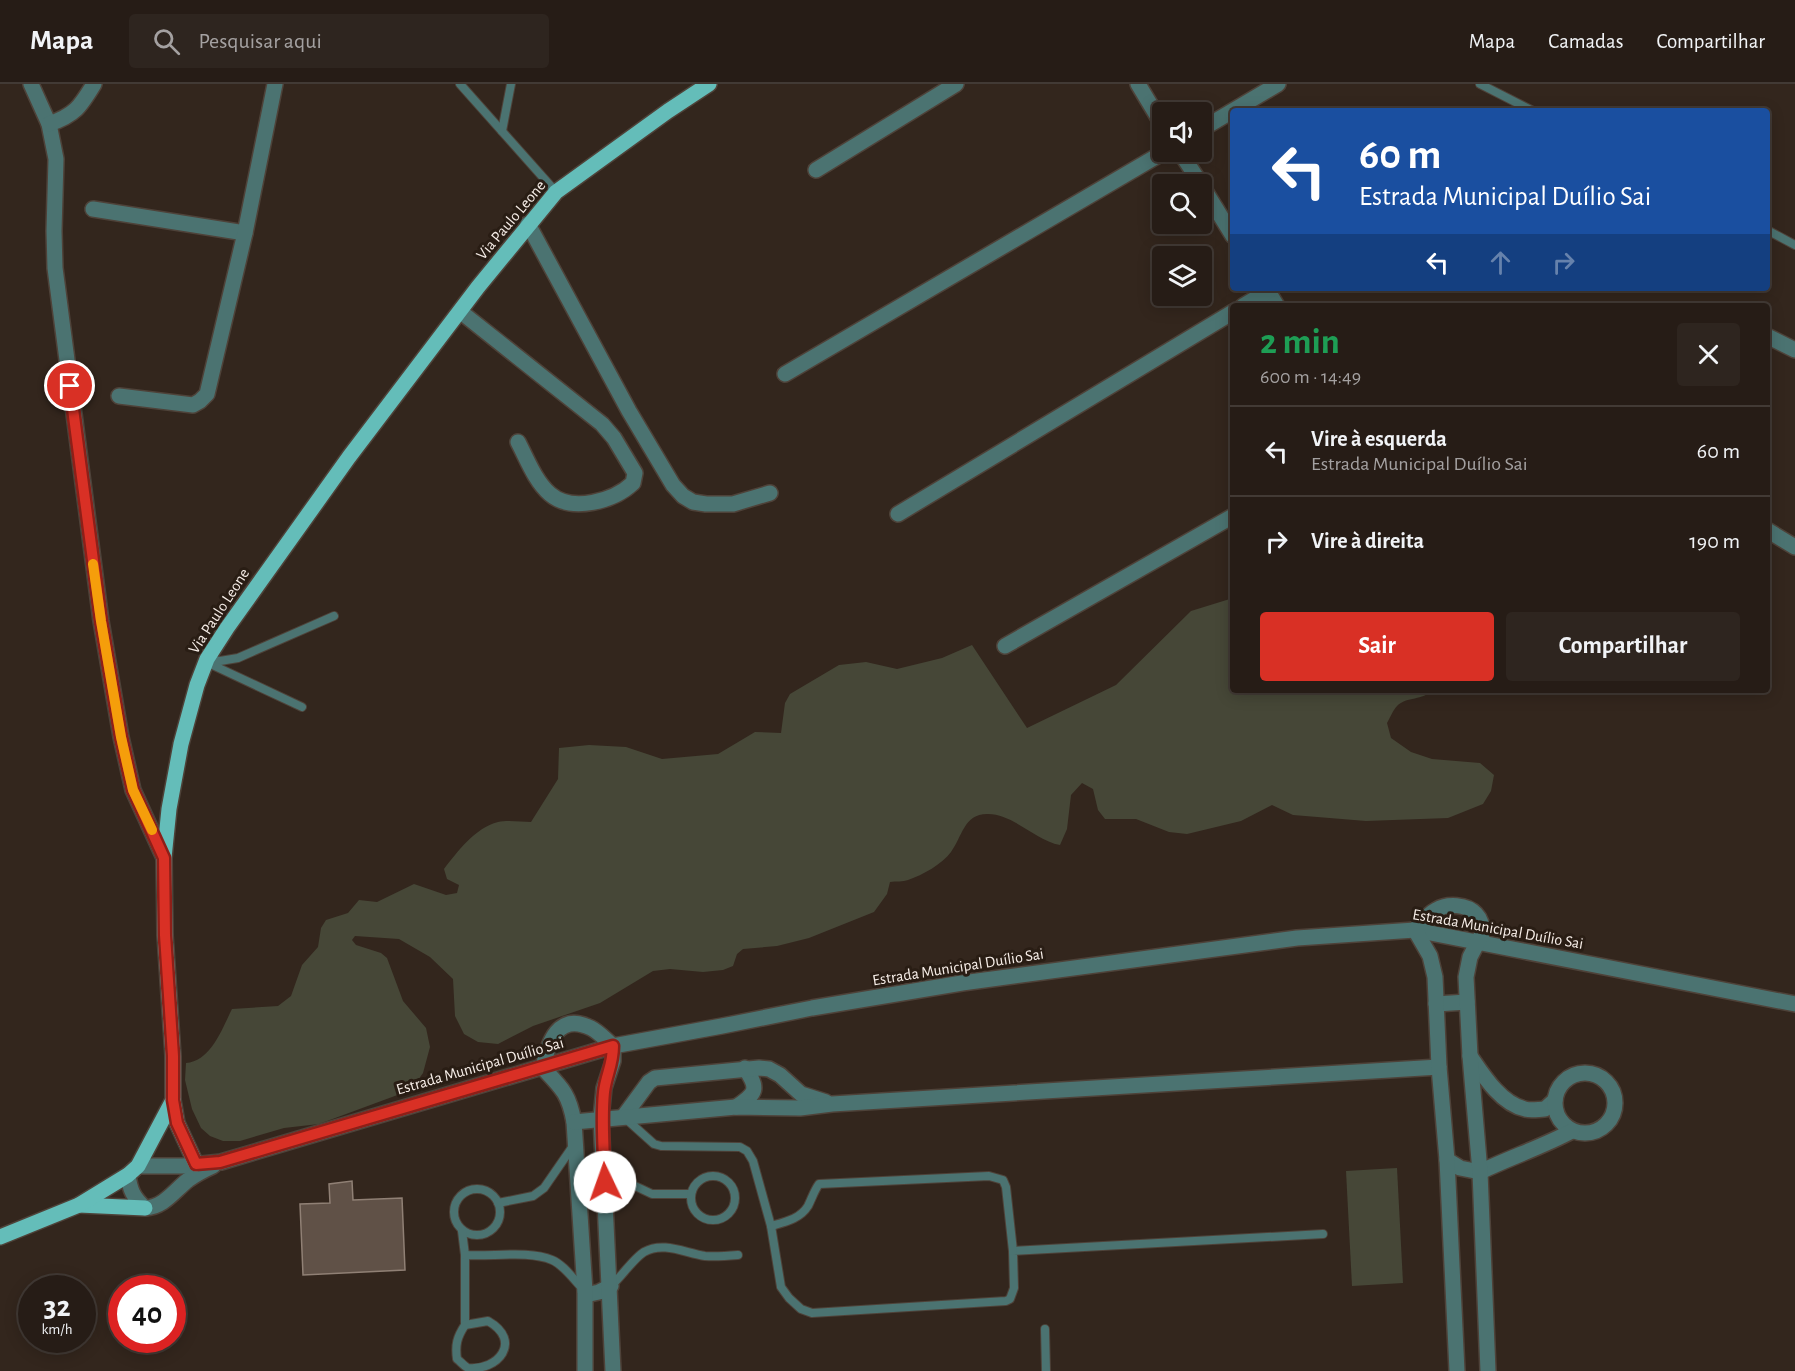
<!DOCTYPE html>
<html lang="pt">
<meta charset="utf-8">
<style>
body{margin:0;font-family:"Alegreya Sans",sans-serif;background:#2e251f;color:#f1f3f6;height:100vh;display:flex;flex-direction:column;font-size:22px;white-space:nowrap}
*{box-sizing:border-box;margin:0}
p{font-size:20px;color:#a4a1a1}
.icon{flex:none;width:33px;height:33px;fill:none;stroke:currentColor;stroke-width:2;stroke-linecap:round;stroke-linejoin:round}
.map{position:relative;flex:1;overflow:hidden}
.panel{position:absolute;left:1230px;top:219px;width:540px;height:390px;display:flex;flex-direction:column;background:#261c16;border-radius:6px;box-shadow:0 3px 15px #0003,0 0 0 2px #423a35}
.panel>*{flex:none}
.banner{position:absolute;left:1230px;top:24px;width:540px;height:183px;border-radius:6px;box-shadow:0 3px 15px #0003,0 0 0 2px #423a35;background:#1a4fa0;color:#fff;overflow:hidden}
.controls{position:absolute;left:1152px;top:18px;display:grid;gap:12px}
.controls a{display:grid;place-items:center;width:60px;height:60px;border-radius:6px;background:#261c16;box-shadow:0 3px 15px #0003,0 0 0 2px #423a35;font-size:30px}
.speed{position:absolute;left:18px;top:1191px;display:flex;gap:12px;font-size:30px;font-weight:700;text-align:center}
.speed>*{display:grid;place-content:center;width:78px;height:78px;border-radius:50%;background:#261c16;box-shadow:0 3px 15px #0003,0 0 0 2px #423a35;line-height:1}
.speed small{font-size:15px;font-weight:400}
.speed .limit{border:9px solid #d22;background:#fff;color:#111}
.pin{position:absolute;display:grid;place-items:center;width:51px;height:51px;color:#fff;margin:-26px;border:3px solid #fff;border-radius:50%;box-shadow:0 2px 6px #0007}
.me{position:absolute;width:66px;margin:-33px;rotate:357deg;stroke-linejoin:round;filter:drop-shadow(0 0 4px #0008)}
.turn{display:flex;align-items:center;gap:21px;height:126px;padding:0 30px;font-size:27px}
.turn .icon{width:78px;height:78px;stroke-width:2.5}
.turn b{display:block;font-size:42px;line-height:51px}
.lanes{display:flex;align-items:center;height:57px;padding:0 30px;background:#0003;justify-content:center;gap:30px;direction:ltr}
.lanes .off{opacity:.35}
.round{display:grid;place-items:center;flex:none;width:63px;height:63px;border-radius:6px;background:#2e251f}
.overview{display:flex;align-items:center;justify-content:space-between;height:102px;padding:0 30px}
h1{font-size:36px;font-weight:700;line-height:45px;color:#1e9e55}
.button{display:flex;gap:12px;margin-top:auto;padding:12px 30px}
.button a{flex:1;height:69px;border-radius:6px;background:#d93025;color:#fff;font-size:24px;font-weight:700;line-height:69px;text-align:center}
.button a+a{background:#2e251f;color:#f1f3f6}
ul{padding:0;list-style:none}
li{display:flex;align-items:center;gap:18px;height:90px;padding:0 30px;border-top:2px solid #423a35}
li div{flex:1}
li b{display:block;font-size:22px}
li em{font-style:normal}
header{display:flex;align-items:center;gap:36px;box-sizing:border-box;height:84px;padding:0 30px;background:#261c16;border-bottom:2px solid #423a35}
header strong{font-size:28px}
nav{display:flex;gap:33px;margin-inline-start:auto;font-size:21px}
.search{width:420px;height:54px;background:#2e251f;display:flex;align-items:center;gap:15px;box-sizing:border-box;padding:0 21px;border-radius:6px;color:#a4a1a1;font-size:22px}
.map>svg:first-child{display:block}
.green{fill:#464737}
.building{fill:#605147;stroke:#908075;stroke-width:1.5}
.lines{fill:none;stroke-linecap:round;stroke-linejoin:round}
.service-casing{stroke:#4e4239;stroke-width:10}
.minor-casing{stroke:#4e4239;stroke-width:18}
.tertiary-casing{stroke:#4e4239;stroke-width:18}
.primary-casing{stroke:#4e4239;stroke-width:18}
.service{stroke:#4b7371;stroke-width:8}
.minor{stroke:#4b7371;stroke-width:15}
.tertiary{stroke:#4b7371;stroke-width:15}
.primary{stroke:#64bdb9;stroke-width:15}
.route-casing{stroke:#8d1f18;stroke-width:15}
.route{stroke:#d93025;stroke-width:10}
.slow{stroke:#f59e0b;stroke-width:10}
.labels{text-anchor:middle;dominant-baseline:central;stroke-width:6;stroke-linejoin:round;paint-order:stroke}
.street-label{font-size:16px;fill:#f7eee8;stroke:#291d14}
</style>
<header>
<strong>Mapa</strong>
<div class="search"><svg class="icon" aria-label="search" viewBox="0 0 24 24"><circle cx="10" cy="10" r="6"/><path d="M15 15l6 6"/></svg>Pesquisar aqui</div>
<nav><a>Mapa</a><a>Camadas</a><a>Compartilhar</a></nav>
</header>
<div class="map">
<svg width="1795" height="1287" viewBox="0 0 1795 1287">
<rect width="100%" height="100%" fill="#33261d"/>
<g class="green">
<path d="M1233,514V606H1432C1423,617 1407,612 1397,622C1393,626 1390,634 1387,639L1391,654L1411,668L1432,675L1480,679L1494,691L1491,707L1483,720L1448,734L1366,737L1293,731L1272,721L1241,737L1187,750L1169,748L1136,735H1105L1098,726L1093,705L1082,699L1071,711L1067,745L1060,761C1035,756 1012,729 987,730C964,730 962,753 951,768C942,780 923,791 908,796C903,798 896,797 890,798L887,810L874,828L809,854L777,862L743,865L737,870L733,882L723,886L703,888L670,885L653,887L600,919L533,942L498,960L478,958L464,950L455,932L453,895L430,873L399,855L355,852L352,856L356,861L381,869L387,874L403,917L426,944L430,963L423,989L411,1006L319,1040L284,1044L240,1057H223L210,1052L201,1044L192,1025L185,996L186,979C211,977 222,945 232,925L278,922L291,912L302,881L318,863L321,844L326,836L348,829L359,816L377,818L414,800L446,811L457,809L459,801L447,795L444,785C458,767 475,744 498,738C508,736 521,738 531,738L558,695L559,664L589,661L626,663L662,675L718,670L755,648L781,649L785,619L790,610L839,581L866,578L897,585L942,574L972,561L1027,644L1116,601L1191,527Z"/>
<polygon points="1397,1084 1403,1199 1352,1202 1346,1087"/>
</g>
<polygon class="building" points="352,1097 353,1116 402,1114 405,1186 303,1191 300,1120 330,1119 329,1100"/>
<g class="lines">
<defs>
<g id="service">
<polyline points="460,0 556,108"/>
<polyline points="1480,0 1533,27"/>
<polyline points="502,47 511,0"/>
<polyline points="1767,146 1795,161"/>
<polyline points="207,575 220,577 238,574 334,532"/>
<polyline points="206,578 302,623"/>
<polyline points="625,1034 654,1060 661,1062 740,1063 747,1067 753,1077 771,1142 781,1203 789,1214 801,1225 812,1229 1006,1217 1010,1215 1014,1204 1013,1167 1323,1150"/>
<polyline points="605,1077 633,1101 652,1110 691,1110"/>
<circle cx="713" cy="1114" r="22"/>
<circle cx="477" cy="1128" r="23"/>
<polyline points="498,1119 533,1112 544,1104 573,1062"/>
<path d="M771,1142C785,1138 800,1135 808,1122C812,1114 814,1107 819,1100L989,1092L1003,1096L1006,1103L1013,1167"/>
<polyline points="462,1147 465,1171 465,1241"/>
<path d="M465,1171C491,1173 529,1166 552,1176C564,1181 574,1196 583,1205"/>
<path d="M611,1202C621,1193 634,1174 644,1168C663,1157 685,1169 705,1172C715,1173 727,1172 738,1171"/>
<path d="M488,1237C523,1257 498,1287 468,1284C464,1282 460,1277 457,1275C455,1261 457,1253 465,1241Z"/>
<polyline points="1045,1245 1046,1287"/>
</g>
<g id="minor">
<polyline points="31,0 49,40 56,75 54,147 55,184 101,537 121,653 133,706 164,774"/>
<polyline points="1138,0 1162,40"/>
<path d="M49,40C75,31 80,23 94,0"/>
<polyline points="1202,45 1278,0"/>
<polyline points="1180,68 1201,100"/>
<polyline points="816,86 956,0"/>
<polyline points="1202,102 1233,152"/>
<polyline points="93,125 245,149"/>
<polyline points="528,140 629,327 673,401 683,412 693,418 706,420 733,420 770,409"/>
<polyline points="1266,204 1277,222"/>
<polyline points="1243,222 1273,204"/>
<path d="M461,228L602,340L614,354L635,389L633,399C614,417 572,429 550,410C535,397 527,375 518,358"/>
<polyline points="1767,252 1795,266"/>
<polyline points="785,290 1164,68"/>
<polyline points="119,312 193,321 200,317 207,310 245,149 275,0"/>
<polyline points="898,430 1233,228"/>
<polyline points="1767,446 1795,463"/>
<polyline points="1005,562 1233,432"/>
<path d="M1470,972C1483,991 1501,1020 1525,1025C1531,1027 1539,1025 1545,1025L1555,1016"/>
<circle cx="1585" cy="1019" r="30"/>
<path d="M1480,1088C1511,1073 1542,1063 1572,1047"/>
<polyline points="585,1207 590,1210 599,1208 611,1202"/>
</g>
<g id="tertiary">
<polyline points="1436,920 1467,918"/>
<path d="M543,984C548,958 558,928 591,944C599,948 606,956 613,962V977L604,1004L601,1034L613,1287"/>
<path d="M543,984C562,1004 569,1010 574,1038L585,1207V1287"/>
<path d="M736,1023C757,1009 759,1005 745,984"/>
<polyline points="624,1032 649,998 655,994 759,984 769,985 780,991 801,1010 826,1018"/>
<polyline points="574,1038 736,1023 800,1024 832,1020 1439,983"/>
<polyline points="1447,1076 1460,1084 1480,1088"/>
<polyline points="138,1082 183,1082 221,1078 613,962 722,942 812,924 962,899 1297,854 1415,846 1795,920"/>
<path d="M128,1091C130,1106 133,1113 145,1124C164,1123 174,1107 188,1096C195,1091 204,1086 213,1082"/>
<path d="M1457,1287L1447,1076L1439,983L1435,893L1430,872L1415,846C1421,839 1428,830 1436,826C1447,819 1467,820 1476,830C1481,835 1482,842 1483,848L1470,873L1466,893L1470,972L1480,1088L1488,1287"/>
</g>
<g id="primary">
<polyline points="173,1016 177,1039 196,1080"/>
<polyline points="79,1121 145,1124"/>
<polyline points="0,1153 79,1121 128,1091 138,1082 173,1016 173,972 165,851 164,774 169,725 181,660 197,601 207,575 227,544 349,373 478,203 556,108 668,27 709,0"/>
</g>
</defs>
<use href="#service" class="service-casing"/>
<use href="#minor" class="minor-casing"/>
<use href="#tertiary" class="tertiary-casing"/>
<use href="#primary" class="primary-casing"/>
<use href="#service" class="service"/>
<use href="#minor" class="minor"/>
<use href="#tertiary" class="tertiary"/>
<use href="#primary" class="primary"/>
</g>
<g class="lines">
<defs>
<path id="route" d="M70,302L101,537L121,653L133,706L164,774L165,851L173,972V1016L177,1039L196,1080L220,1078L613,962C613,981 606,991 604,1008C601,1038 604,1067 605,1098"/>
</defs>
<use href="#route" class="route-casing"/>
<use href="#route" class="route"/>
<polyline class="slow" points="93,480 101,537 121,653 133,706 152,746"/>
</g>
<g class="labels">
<g class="street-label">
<text transform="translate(511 136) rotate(-50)">Via Paulo Leone</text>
<text transform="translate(219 527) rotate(-57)">Via Paulo Leone</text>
<text transform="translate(1498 845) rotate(10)">Estrada Municipal Duílio Sai</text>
<text transform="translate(958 883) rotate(-9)">Estrada Municipal Duílio Sai</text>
<text transform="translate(480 982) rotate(-16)">Estrada Municipal Duílio Sai</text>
</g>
</g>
</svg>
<div class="controls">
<a><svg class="icon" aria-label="sound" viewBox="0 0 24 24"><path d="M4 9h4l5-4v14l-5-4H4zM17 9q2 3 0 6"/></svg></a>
<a><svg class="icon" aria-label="search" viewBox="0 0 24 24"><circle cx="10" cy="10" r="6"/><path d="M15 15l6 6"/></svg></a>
<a><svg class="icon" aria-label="layers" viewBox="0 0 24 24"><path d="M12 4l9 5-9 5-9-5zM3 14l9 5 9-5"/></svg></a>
</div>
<div class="speed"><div>32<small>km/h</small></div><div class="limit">40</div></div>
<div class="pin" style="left:70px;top:302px;background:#d93025"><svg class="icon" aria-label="arrive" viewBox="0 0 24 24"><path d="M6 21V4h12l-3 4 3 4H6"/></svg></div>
<svg class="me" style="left:605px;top:1098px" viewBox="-20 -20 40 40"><circle r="19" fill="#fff"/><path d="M0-13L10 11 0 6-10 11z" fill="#d93025"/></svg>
<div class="banner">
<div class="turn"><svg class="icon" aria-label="left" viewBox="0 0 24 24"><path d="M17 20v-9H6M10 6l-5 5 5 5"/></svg><div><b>60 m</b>Estrada Municipal Duílio Sai</div></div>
<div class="lanes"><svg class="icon" aria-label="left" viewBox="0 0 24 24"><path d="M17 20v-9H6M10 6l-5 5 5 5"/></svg><svg class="icon off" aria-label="ahead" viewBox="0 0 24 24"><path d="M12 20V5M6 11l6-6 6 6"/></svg><svg class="icon off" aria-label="right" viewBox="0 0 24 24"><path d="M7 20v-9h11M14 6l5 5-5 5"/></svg></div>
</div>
<section class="panel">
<div class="overview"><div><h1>2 min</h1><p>600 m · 14:49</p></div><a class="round"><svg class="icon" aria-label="close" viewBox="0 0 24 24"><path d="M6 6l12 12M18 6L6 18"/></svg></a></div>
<ul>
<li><svg class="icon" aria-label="left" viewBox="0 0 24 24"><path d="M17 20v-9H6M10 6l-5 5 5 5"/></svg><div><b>Vire à esquerda</b><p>Estrada Municipal Duílio Sai</p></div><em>60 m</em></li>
<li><svg class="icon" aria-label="right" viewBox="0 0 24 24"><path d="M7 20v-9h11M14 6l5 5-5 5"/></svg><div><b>Vire à direita</b></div><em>190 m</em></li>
</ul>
<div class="button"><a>Sair</a><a>Compartilhar</a></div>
</section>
</div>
